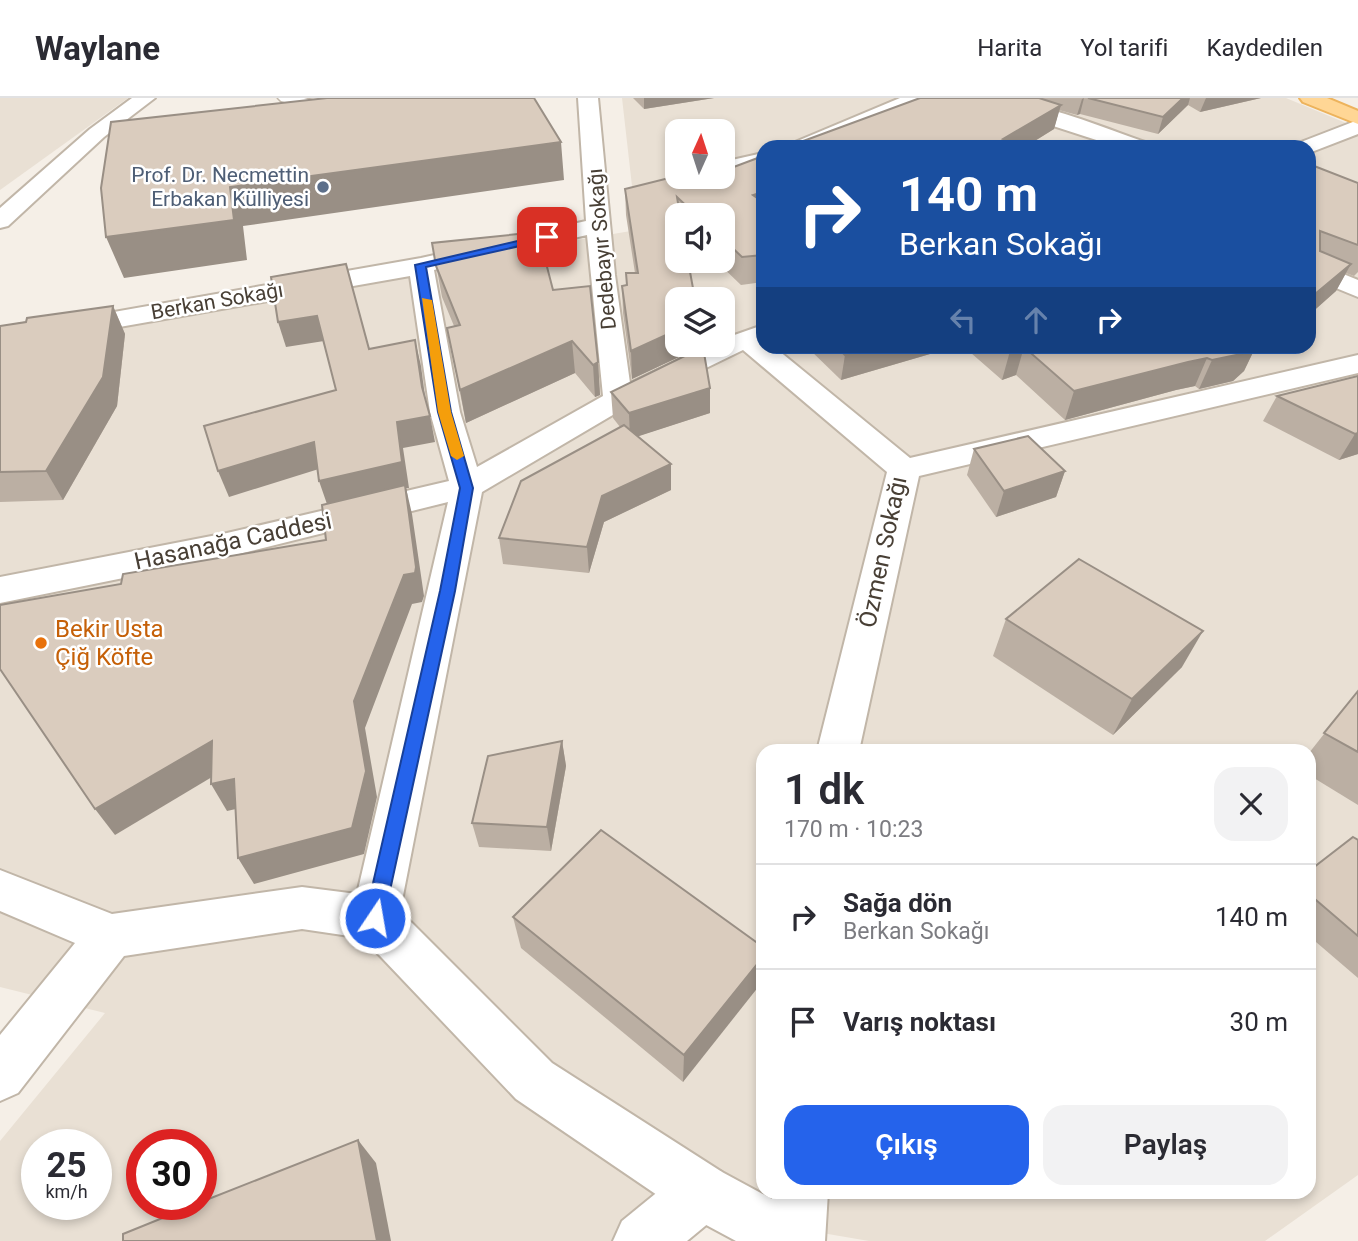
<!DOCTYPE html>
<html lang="tr">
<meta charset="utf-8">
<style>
body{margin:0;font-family:Roboto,sans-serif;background:#f2f2f3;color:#2b2b33;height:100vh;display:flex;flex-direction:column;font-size:26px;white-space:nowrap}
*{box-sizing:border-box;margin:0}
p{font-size:23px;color:#7c7c81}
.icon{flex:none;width:38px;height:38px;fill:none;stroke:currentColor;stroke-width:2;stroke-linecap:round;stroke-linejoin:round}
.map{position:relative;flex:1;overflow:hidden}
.sheet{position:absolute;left:756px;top:646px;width:560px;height:455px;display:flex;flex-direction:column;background:#fff;border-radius:21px;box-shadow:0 4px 10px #0003}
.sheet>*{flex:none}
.hud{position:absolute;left:756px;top:42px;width:560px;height:214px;border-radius:21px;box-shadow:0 4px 10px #0003;background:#1a4fa0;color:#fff;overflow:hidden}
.needle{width:46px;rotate:3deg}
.controls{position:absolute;left:665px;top:21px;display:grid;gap:14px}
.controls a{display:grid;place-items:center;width:70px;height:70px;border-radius:14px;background:#fff;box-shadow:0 4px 10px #0003;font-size:35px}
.speed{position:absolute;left:21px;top:1031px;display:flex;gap:14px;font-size:35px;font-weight:700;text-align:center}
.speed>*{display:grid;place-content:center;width:91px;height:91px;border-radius:50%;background:#fff;box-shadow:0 4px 10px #0003;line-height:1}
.speed small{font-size:18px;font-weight:400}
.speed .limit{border:10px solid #d22;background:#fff;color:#111}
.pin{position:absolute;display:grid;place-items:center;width:60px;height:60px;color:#fff;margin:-30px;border-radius:14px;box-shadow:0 4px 10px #0006}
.me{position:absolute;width:77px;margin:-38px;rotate:12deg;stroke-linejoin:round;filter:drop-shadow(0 0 5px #0008)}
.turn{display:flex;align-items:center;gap:24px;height:147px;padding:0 28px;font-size:32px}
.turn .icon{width:91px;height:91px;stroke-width:2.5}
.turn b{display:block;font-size:49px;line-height:60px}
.lanes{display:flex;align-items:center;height:66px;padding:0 28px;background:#0003;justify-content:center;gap:35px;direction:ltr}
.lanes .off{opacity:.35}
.round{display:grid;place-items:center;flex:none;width:74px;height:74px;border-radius:21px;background:#f2f2f3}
.summary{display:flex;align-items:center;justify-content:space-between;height:119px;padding:0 28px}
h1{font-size:42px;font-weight:600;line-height:52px}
.button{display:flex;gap:14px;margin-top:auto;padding:14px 28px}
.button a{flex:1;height:80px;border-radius:21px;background:#2563eb;color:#fff;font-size:28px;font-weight:600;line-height:80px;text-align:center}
.button a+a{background:#f2f2f3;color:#2b2b33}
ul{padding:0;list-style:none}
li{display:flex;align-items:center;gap:21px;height:105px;padding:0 28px;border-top:2px solid #e1e1e2}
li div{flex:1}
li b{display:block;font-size:26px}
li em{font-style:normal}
header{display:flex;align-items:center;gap:42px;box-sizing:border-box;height:98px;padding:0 35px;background:#fff;border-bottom:2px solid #e1e1e2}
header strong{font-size:33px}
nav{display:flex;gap:38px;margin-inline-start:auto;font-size:24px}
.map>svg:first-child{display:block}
.residential{fill:#e9e0d4;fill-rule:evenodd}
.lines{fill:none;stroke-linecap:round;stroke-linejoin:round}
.service-casing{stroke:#c1b6a8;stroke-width:3}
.pedestrian-casing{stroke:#c1b6a8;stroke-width:4}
.minor-casing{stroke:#c1b6a8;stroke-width:4}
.primary-casing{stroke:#edb35c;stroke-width:4}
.service{fill:#fff;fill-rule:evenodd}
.pedestrian{fill:#fff;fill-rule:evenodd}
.minor{fill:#fff;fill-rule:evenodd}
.primary{fill:#ffd695;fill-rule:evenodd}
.wall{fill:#bbafa3}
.shaded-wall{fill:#998f85}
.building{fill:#daccbe;stroke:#998f85;stroke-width:2}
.route{fill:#2563eb;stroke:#184099;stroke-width:2}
.slow{fill:#f59e0b}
.service-dot{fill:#5c6f8a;stroke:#fff;stroke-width:2.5}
.food-dot{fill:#e8710a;stroke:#fff;stroke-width:2.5}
.labels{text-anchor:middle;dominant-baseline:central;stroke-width:5;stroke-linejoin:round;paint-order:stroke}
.far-service-label{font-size:21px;fill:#4e5e75;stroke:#fff;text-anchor:end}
.far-street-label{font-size:21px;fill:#483f35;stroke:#fff}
.street-label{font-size:24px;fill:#483f35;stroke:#fff}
.food-label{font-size:24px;fill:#c56008;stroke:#fff;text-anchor:start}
</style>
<header>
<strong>Waylane</strong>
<nav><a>Harita</a><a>Yol tarifi</a><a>Kaydedilen</a></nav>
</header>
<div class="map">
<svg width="1358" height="1143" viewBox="0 0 1358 1143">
<rect width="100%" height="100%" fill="#f5efe7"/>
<g class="residential">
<polygon points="0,0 128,0 0,92"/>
<path d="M622,0H1286L1358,30V1077L1265,1143H869L669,1109L614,1143H0V1043L105,915L0,889V238L637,132ZM677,33H723V79H677ZM763,49H1309V248H763ZM677,117H723V163H677ZM677,201H723V247H677ZM763,653H1309V1094H763ZM37,1046H96V1106H37ZM142,1046H201V1106H142Z"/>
</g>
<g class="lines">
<defs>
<polygon id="service" points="278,0 304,0 341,10 343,13 335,18 281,3"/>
<polygon id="pedestrian" points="702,1066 722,1074 730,1094 722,1114 687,1143 613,1143 622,1123 682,1074"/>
<g id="minor">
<polygon points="132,0 155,0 104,39 8,128 0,130 0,110 90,31"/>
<path d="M578,0H598L615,177L630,285L710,247H723V241L763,227V248H773L910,360L1358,257V275L919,378L859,653H817L887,374L743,252L628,308L482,394L400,813L552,965L722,1074L772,1101V1094H828L825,1143H736L682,1114L516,1001L363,840L302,831L124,858L18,995L0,1003V937L75,845L0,813V772L112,816L302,789L357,796L448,404L227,459L0,505V479L227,435L449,383L430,314L410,178L0,250V234L421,160L586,123ZM587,137L603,298L477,369L460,314L434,172Z"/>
<polygon points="900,0 927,0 924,4 821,49 792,49 795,44"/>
<path d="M976,0C1033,0 1091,25 1145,44L1148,49H1118L979,4Z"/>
<polygon points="1358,22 1358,36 1309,55 1309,49 1298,49 1301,44"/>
<polygon points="763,55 763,69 723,78 723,64"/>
<polygon points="1309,162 1358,182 1358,199 1309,179"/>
</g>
<polygon id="primary" points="1300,0 1327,0 1358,13 1358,26 1303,4"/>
</defs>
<use href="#service" class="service-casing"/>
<use href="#pedestrian" class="pedestrian-casing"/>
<use href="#minor" class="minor-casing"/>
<use href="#primary" class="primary-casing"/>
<use href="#service" class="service"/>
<use href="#pedestrian" class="pedestrian"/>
<use href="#minor" class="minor"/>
<use href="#primary" class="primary"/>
</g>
<g class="wall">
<polygon points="633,0 714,0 644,11"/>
<polygon points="920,0 1261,0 1200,14 1188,7 1158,36 1080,16 1077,17 1059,12 1054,31 1025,49"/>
<polygon points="763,58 763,184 741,187 716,163 723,163 723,117 677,117 677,247 698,247 698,250 632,281 623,215 622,188 627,187 635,175 626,117 625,91 723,79"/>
<polygon points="1309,66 1358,85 1358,174 1354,178 1346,175 1336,193 1309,217"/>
<polygon points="432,145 553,192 598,264 600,297 595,299 575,275 466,325 447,230 454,228 442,199"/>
<polygon points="113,208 125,236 117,308 63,402 0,404 0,228"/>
<polygon points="806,248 931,248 930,256 841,282"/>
<polygon points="963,248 1272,248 1264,255 1255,250 1244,273 1233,283 1199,291 1195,288 1176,292 1065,322 1016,277 1002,282"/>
<polygon points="1358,278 1358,356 1339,362 1263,323 1277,298"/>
<polygon points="611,294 710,315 638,338 671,366 671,392 604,424 589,475 503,466 499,440 620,329 613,320"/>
<polygon points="974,351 1065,373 1056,399 996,419 967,377"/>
<polygon points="1006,521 1182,569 1113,637 993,558"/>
<polygon points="1358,593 1358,707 1309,677 1309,655"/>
<polygon points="562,643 566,668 551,753 479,749 472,725"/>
<polygon points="1358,742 1358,880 1309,838 1309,773"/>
<polygon points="513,819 763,849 683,984 521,850"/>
</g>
<g class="shaded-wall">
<polygon points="644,0 714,0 644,11"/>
<polygon points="1084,0 1080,16 1077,17 1082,1"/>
<polygon points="1183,0 1190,0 1188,7 1158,36 1163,19"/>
<polygon points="1206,0 1261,0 1200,14"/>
<polygon points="1061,7 1054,31 1025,49 1003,41"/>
<polygon points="561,44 564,82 243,128 247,162 124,180 106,139 230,89"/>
<polygon points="763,94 763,120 753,97"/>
<polygon points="1351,166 1336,193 1309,217 1309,201"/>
<polygon points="113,208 125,236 117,308 63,402 46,373"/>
<polygon points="317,218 324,243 286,249 278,224"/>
<polygon points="677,232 677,247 698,247 698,250 632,281 631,253"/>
<polygon points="415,242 421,268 427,314 422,289"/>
<polygon points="572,243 575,275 466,325 460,292"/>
<polygon points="873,248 931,248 930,256 841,282 845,257"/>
<polygon points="1253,248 1256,248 1244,273 1233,283 1199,291 1212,262"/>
<polygon points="1268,248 1272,248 1264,255"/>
<polygon points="1024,249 1016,277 1002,282 1010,253"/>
<polygon points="1207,260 1195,288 1176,292 1065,322 1074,293 1188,264"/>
<polygon points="598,264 600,297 595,299 593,267"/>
<polygon points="710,290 710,315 630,341 629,315"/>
<polygon points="430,318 435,344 403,350 409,390 406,390 412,416 424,498 422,504 412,506 365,630 377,699 364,756 254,786 238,760 354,603 328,409 319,383 397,324"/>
<polygon points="1358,335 1358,356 1339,362 1355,336"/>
<polygon points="314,344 322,370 229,399 218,373"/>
<polygon points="671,366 671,392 604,424 589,475 587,449 602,398"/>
<polygon points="1065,373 1056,399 996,419 1004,393"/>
<polygon points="1203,533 1182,569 1113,637 1132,601"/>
<polygon points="212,643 227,670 115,737 95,711"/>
<polygon points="562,643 566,668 551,753 547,729"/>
<polygon points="234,681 249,708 227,713 211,686"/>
<polygon points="763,859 763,883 683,984 684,957"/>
<polygon points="358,1042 376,1065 391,1143 377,1143"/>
</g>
<g class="building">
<polygon points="327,0 534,0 561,44 230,89 234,122 106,139 101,90 111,24"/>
<polygon points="920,0 1039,0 1061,7 1003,41 1025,49 787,49"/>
<polygon points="1088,0 1183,0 1163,19"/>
<polygon points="763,58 763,94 753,97 763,104 763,157 742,159 723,141 723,117 696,117 677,99 680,117 677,117 677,163 688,163 695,201 677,201 677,232 631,253 622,188 627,187 626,175 638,175 625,91 677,78 677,79 723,79 723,73"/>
<polygon points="1309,66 1358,85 1358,147 1320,133 1320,153 1351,166 1309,201"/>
<polygon points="538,134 553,192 590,188 598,264 593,267 572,243 460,292 447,230 460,227 436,168 432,145"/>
<polygon points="346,166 369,251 415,242 422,289 430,318 397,324 402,364 319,383 314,344 218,373 204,328 336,292 317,218 278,224 271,179"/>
<polygon points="113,208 103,279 46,373 0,374 0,228 26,224 27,220"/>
<polygon points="836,248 873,248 845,257"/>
<polygon points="1003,248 1253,248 1246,255 1212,262 1207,260 1188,264 1074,293 1024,249 1010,253"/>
<polygon points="703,249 710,290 629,315 611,294"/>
<polygon points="1358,278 1358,335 1355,336 1277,298"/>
<polygon points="624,327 671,366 602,398 587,449 499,440 521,383"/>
<polygon points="1028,338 1065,373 1004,393 974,351"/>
<polygon points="405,387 416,469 415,475 404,477 354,603 366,673 352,730 238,760 234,681 211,686 212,643 95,711 0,571 0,507 121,486 123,476 326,442 322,407"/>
<polygon points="1079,461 1203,533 1132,601 1006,521"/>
<polygon points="1358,593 1358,654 1324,635"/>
<polygon points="562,643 547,729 472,725 488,658"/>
<polygon points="601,732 763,849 763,859 684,957 513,819"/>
<polygon points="1353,739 1358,742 1358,838 1309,796 1309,773"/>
<polygon points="358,1042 377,1143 123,1143 123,1136 197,1106 201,1106 201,1104"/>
</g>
<polygon class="route" points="547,136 551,136 551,141 426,169 451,314 473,390 455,493 384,820 382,826 375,829 368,826 365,820 440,493 460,390 438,314 415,167"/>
<polygon class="slow" points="422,200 432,202 451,314 464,358 457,362 451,358 438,314"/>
<circle class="service-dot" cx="323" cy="89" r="7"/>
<circle class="food-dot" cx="41" cy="545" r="7"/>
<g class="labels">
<g class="far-service-label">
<text x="309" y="77">Prof. Dr. Necmettin<tspan x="309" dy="24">Erbakan Külliyesi</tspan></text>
</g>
<g class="far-street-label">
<text transform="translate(602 151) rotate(-95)">Dedebayır Sokağı</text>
<text transform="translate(217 203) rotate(-10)">Berkan Sokağı</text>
</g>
<g class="street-label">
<text transform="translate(233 443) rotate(-12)">Hasanağa Caddesi</text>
<text transform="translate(883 454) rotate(-78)">Özmen Sokağı</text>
</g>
<g class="food-label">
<text x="55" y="531">Bekir Usta<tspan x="55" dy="28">Çiğ Köfte</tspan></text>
</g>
</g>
</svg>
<div class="controls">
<a><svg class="needle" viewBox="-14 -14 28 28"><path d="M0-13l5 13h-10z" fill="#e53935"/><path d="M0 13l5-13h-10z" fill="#7c7c81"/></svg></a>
<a><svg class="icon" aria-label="sound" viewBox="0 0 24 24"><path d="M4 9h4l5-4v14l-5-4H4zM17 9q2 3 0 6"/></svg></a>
<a><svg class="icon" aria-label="layers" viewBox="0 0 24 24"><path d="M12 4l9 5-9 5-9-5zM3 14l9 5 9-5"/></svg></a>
</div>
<div class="speed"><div>25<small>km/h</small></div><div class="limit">30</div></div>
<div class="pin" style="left:547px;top:139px;background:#d93025"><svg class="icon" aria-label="arrive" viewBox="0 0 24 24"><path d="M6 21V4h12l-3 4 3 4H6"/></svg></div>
<svg class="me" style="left:375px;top:820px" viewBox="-20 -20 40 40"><circle r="17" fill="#2563eb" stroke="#fff" stroke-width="3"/><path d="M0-11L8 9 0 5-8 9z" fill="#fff"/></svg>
<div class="hud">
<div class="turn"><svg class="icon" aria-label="right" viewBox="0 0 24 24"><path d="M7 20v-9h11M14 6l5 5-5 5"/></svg><div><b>140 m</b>Berkan Sokağı</div></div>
<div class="lanes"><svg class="icon off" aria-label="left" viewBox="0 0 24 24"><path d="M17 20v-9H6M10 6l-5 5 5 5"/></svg><svg class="icon off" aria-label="ahead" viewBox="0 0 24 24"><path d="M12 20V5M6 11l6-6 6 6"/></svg><svg class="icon" aria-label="right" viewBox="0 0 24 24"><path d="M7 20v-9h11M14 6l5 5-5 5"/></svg></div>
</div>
<section class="sheet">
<div class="summary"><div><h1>1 dk</h1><p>170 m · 10:23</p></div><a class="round"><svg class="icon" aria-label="close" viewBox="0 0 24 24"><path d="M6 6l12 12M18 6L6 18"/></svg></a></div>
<ul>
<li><svg class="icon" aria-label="right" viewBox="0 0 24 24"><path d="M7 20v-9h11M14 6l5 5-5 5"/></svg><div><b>Sağa dön</b><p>Berkan Sokağı</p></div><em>140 m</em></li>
<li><svg class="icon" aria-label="arrive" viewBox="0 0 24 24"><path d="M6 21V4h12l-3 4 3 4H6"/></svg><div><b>Varış noktası</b></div><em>30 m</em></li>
</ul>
<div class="button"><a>Çıkış</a><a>Paylaş</a></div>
</section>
</div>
